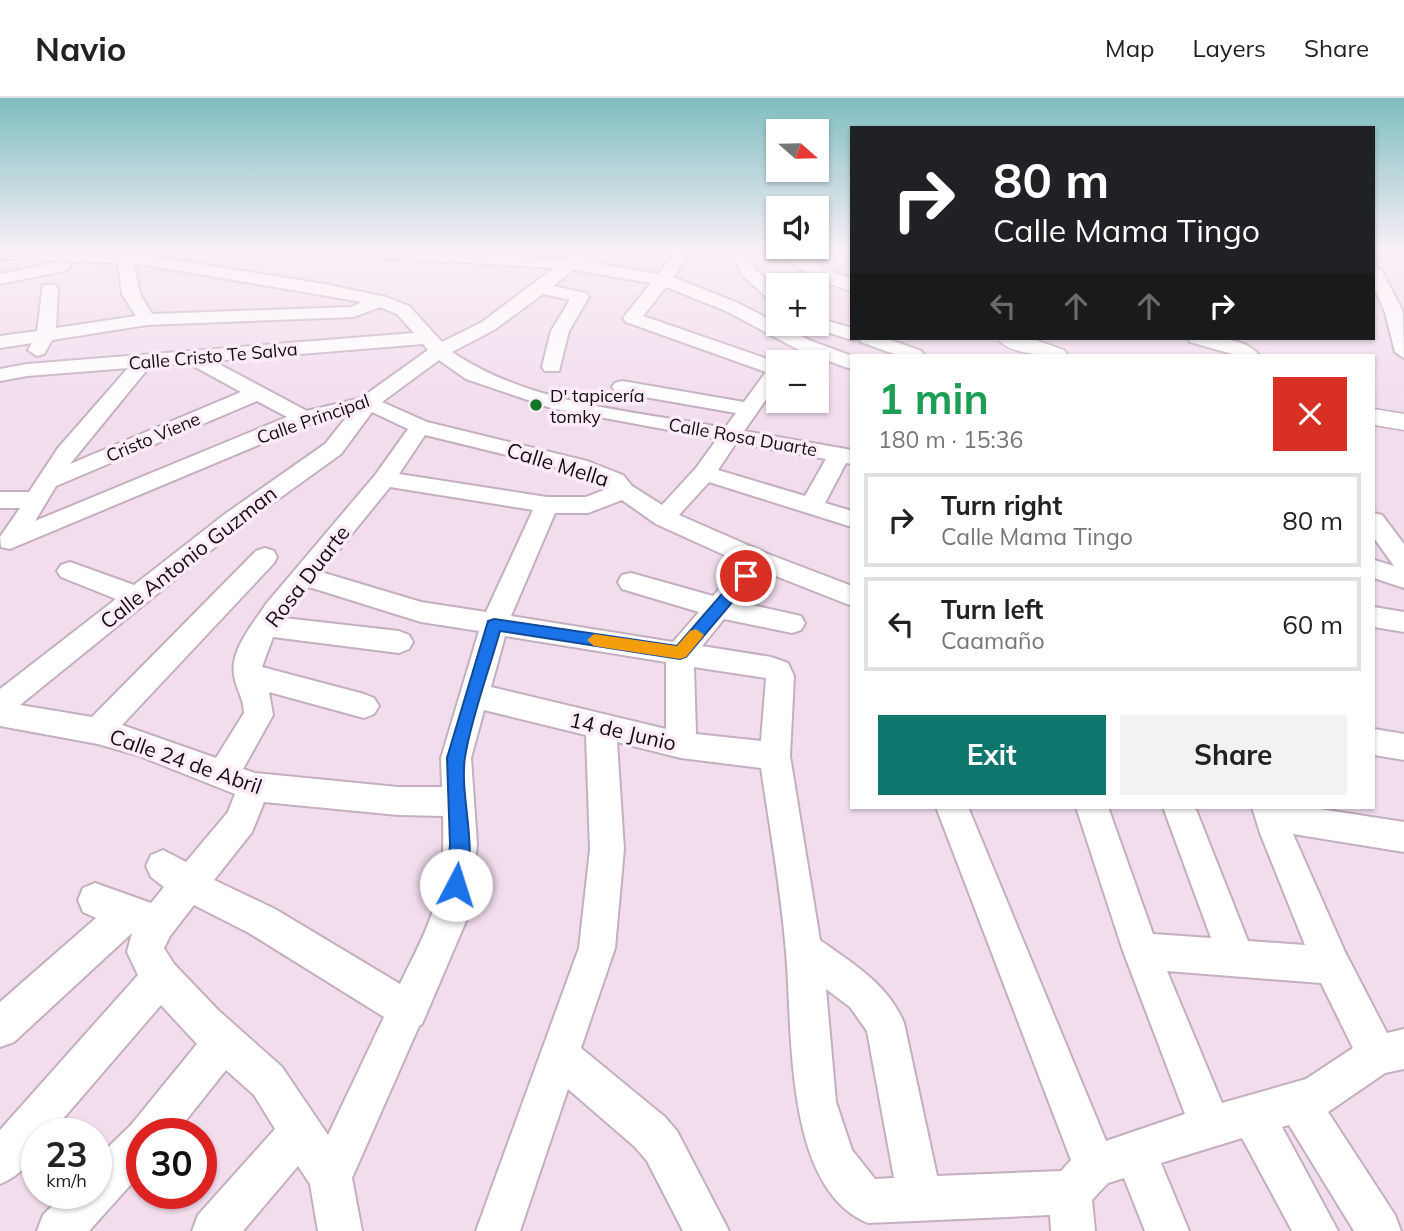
<!DOCTYPE html>
<meta charset="utf-8">
<style>
body{margin:0;font-family:Mulish,sans-serif;background:#f2f2f2;color:#222;height:100vh;display:flex;flex-direction:column;font-size:26px;white-space:nowrap}
*{box-sizing:border-box;margin:0}
p{font-size:23px;color:#767676}
.icon{flex:none;width:38px;height:38px;fill:none;stroke:currentColor;stroke-width:2;stroke-linecap:round;stroke-linejoin:round}
.map{position:relative;flex:1;overflow:hidden}
.panel{position:absolute;left:850px;top:256px;width:525px;height:455px;display:flex;flex-direction:column;background:#fff;border-radius:0px;box-shadow:0 2px 5px #0004}
.panel>*{flex:none}
.hud{position:absolute;left:850px;top:28px;width:525px;height:214px;border-radius:0px;box-shadow:0 2px 5px #0004;background:#202124;color:#fff;overflow:hidden}
.needle{width:46px;rotate:110deg}
.tools{position:absolute;left:766px;top:21px;display:grid;gap:14px}
.tools a{display:grid;place-items:center;width:63px;height:63px;border-radius:0px;background:#fff;box-shadow:0 2px 5px #0004;font-size:35px}
.speed{position:absolute;left:21px;top:1020px;display:flex;gap:14px;font-size:35px;font-weight:700;text-align:center}
.speed>*{display:grid;place-content:center;width:91px;height:91px;border-radius:50%;background:#fff;box-shadow:0 2px 5px #0004;line-height:1}
.speed small{font-size:18px;font-weight:400}
.speed .limit{border:10px solid #d22;background:#fff;color:#111}
.pin{position:absolute;display:grid;place-items:center;width:60px;height:60px;color:#fff;margin:-30px;border:4px solid #fff;border-radius:50%;box-shadow:0 2px 7px #0007}
.me{position:absolute;width:77px;margin:-38px;rotate:5deg;stroke-linejoin:round;filter:drop-shadow(0 0 5px #0008)}
.turn{display:flex;align-items:center;gap:24px;height:147px;padding:0 28px;font-size:32px}
.turn .icon{width:91px;height:91px;stroke-width:2.5}
.turn b{display:block;font-size:49px;line-height:60px}
.lanes{display:flex;align-items:center;height:66px;padding:0 28px;background:#0003;justify-content:center;gap:35px;direction:ltr}
.lanes .off{opacity:.35}
.round{display:grid;place-items:center;flex:none;width:74px;height:74px;border-radius:0px;background:#f2f2f2}
.headline{display:flex;align-items:center;justify-content:space-between;height:119px;padding:0 28px}
h1{font-size:42px;font-weight:700;line-height:52px;color:#1e9e55}
.primary-button{display:flex;gap:14px;margin-top:auto;padding:14px 28px}
.primary-button a{flex:1;height:80px;border-radius:0px;background:#0f766e;color:#fff;font-size:28px;font-weight:700;line-height:80px;text-align:center}
.primary-button a+a{background:#f2f2f2;color:#222}
ul{padding:0;list-style:none}
li{display:flex;align-items:center;gap:21px;height:94px;margin:0 14px 10px;padding:0 14px;border:4px solid #e0e0e0;border-radius:0px}
li div{flex:1}
li b{display:block;font-size:26px}
li em{font-style:normal}
header{display:flex;align-items:center;gap:42px;box-sizing:border-box;height:98px;padding:0 35px;background:#fff;border-bottom:2px solid #e0e0e0}
header strong{font-size:33px}
nav{display:flex;gap:38px;margin-inline-start:auto;font-size:24px}
.map>svg:first-child{display:block}
.lines{fill:none;stroke-linecap:round;stroke-linejoin:round}
.minor-casing{stroke:#c3afbe;stroke-width:4}
.tertiary-casing{stroke:#c3afbe;stroke-width:3}
.minor{fill:#fff;fill-rule:evenodd}
.tertiary{fill:#fff;fill-rule:evenodd}
.route{fill:#1a73e8;stroke:#114b97;stroke-width:2}
.slow{fill:#f59e0b}
.poi-dot{fill:#137526;stroke:#fcecf8;stroke-width:2.5}
.labels{text-anchor:middle;dominant-baseline:central;stroke-width:7;stroke-linejoin:round;paint-order:stroke}
.far-street-label{font-size:18px;fill:#150e14;stroke:#fcecf8}
.far-poi-label{font-size:18px;fill:#150e14;stroke:#fcecf8;text-anchor:start}
.street-label{font-size:21px;fill:#150e14;stroke:#fcecf8}
</style>
<header>
<strong>Navio</strong>
<nav><a>Map</a><a>Layers</a><a>Share</a></nav>
</header>
<div class="map">
<svg width="1404" height="1133" viewBox="0 0 1404 1133">
<rect width="100%" height="100%" fill="#f2dded"/>
<g class="lines">
<defs>
<g id="minor">
<path d="M0,151L125,154L324,186L386,199L409,208L442,244L482,224L554,170L328,156L320,151H401L566,161L578,151H596L583,163L658,176L673,158L672,151H688L689,158L673,179L738,205L811,243L852,258V271L845,269L797,251L726,213L666,189L643,218L776,264H783H779V283L744,333L852,352V366L846,365L825,405L852,413V429L709,384L679,417L768,456L852,488V508L763,473L738,504L801,518L805,525L801,532L792,535L724,521L702,548L771,559L788,565L794,578L790,658L820,842C853,866 888,886 904,925L937,1078L1061,1073L1071,1062L936,709H968L1106,1043L1185,1016L1123,853L1076,709H1108L1153,836L1211,840L1163,709H1195L1248,843L1305,847L1260,735L1252,709H1307L1404,724V754L1293,736L1345,854L1387,935L1404,931V971L1385,975L1328,1014L1395,1117L1401,1133H1354L1289,1027L1282,1029L1338,1133H1292L1242,1040L1161,1065L1189,1133H1145L1124,1080L1108,1085L1092,1102L1095,1133H1051L1050,1117L868,1125C783,1090 793,931 786,854C781,792 770,731 761,670L681,660L617,644L624,751L615,850L581,950L665,1019L677,1033L729,1133H683L647,1063L635,1049L568,991L520,1133H476L579,850L590,751L586,637L484,612L471,660L477,746L473,787L466,823L422,926L419,928L352,1080L362,1133H318L310,1086L298,1068L243,1133H192L198,1117L275,1031L254,997L226,972L175,1036H142V1074L89,1133H37L43,1117L64,1096H96V1061L131,1027L197,946L161,907L50,1036H37C37,1060 22,1077 0,1086V1032L138,877L127,854L132,835L14,944L0,949V904L96,820L83,814L78,802L83,790L95,785L151,805L164,789L151,779L146,768L151,757L163,752L186,764L228,714L235,696L137,657L98,646L0,628V591L116,501L61,479L57,473L61,467L70,464L134,487L225,416L325,346L349,316L311,325L10,451L1,449L0,439L20,410H0V394H29L58,350L128,270L27,278L0,283V271L27,266L414,235L397,216L380,209L354,219L147,227L52,242L44,256L37,258L28,252L32,245L0,250V238L37,233L43,187H55L58,191L56,230L136,218L122,196L118,165L0,160ZM134,165L362,204L351,209L152,216L140,196ZM573,172L651,185L623,220L626,224L766,274L744,304L622,283L615,285L612,289L615,293L622,295L736,315L725,330C635,313 530,307 452,254L494,232L543,196L570,202L551,233L542,269L545,273H559L569,233L589,199L586,195L553,188ZM423,246L428,252L361,300L307,313L213,263ZM439,262L466,281L551,310L717,341L696,370L662,407L632,388L623,377L587,363L427,324L382,304ZM188,265L241,294L70,366L150,268ZM257,303L287,319L35,423L56,388ZM372,314L408,331L376,376L266,506C253,526 230,552 234,577C236,591 244,601 244,615L216,660L122,627L274,465L277,459L274,453L265,450L256,453L92,619L20,607L241,428L341,356ZM425,337L572,373L609,390L586,399H547L399,376ZM736,345L826,361L805,398L718,372ZM390,389L533,412L486,514L421,504L321,474ZM622,402L656,426L742,465L713,498L631,475L622,477L618,484L622,491L699,514L673,544L511,518L555,415H588ZM309,489L421,524L479,533L441,660L442,689H398L255,675L243,671L273,617L269,594L364,620L374,616L379,608L374,600L364,596L262,569L273,539L399,555L409,551L413,544L409,537L399,533L284,520ZM505,538L666,564V631L491,589ZM694,569L766,580L761,643L696,636ZM264,704L398,717L443,718C444,752 443,789 430,821C422,843 410,865 400,886L275,811L214,782L252,734ZM194,807L249,835L384,919L328,1037L282,969L218,912L174,866L164,850L170,838ZM1167,873L1321,885L1353,950L1306,981L1222,1005ZM826,891L850,909L867,933L894,1080L875,1081L852,1052L836,1004Z"/>
<polygon points="730,151 746,151 756,172 779,192 779,206 773,205 743,178"/>
<polygon points="843,151 852,151 852,160 846,158"/>
<polygon points="62,163 68,164 70,168 68,172 0,186 0,176"/>
<polygon points="1374,168 1382,173 1403,214 1404,260 1395,254 1385,214 1374,190"/>
<polygon points="817,220 852,230 852,240 859,240 852,242 811,229 808,226 817,226"/>
<polygon points="859,240 885,240 921,253 924,257 897,257 861,244"/>
<path d="M1188,240C1209,240 1244,238 1259,257H1236L1190,244Z"/>
<polygon points="1374,415 1382,417 1404,446 1404,490 1374,480 1374,462 1394,468 1374,440"/>
<polygon points="1374,509 1404,514 1404,534 1374,529"/>
<polygon points="1374,631 1404,636 1404,662 1374,657"/>
</g>
<g id="tertiary">
<polygon points="774,151 797,151 825,171 852,181 852,194 811,179"/>
<path d="M997,240H1030L1064,252L1068,257C1049,258 1007,257 997,240Z"/>
<polygon points="1374,311 1404,316 1404,332 1374,327"/>
</g>
</defs>
<use href="#minor" class="minor-casing"/>
<use href="#tertiary" class="tertiary-casing"/>
<use href="#minor" class="minor"/>
<use href="#tertiary" class="tertiary"/>
</g>
<linearGradient id="sky" x2="0" y2="1"><stop stop-color="#7dbdbf"/><stop offset="0.49" stop-color="#f9f0f7"/><stop offset="1" stop-color="#f9f0f7" stop-opacity="0"/></linearGradient>
<rect width="1404" height="309" fill="url(#sky)"/>
<path class="route" d="M746,473L753,478L751,482L686,559L680,561L500,533C489,572 471,621 465,659C459,700 480,754 463,793L456,796L449,793L447,787L450,746L447,660L488,523L494,521L677,548L740,475Z"/>
<polygon class="slow" points="696,531 704,537 686,559 680,561 594,548 587,542 594,536 677,548 690,533"/>
<circle class="poi-dot" cx="536" cy="307" r="7"/>
<g class="labels">
<g class="far-street-label">
<text transform="translate(213 258) rotate(-5)">Calle Cristo Te Salva</text>
<text transform="translate(313 321) rotate(-19)">Calle Principal</text>
<text transform="translate(153 339) rotate(-23)">Cristo Viene</text>
<text transform="translate(743 339) rotate(10)">Calle Rosa Duarte</text>
</g>
<g class="far-poi-label">
<text x="550" y="297">D' tapicería<tspan x="550" dy="21">tomky</tspan></text>
</g>
<g class="street-label">
<text transform="translate(558 366) rotate(17)">Calle Mella</text>
<text transform="translate(188 459) rotate(-38)">Calle Antonio Guzman</text>
<text transform="translate(307 478) rotate(-52)">Rosa Duarte</text>
<text transform="translate(623 633) rotate(13)">14 de Junio</text>
<text transform="translate(186 663) rotate(19)">Calle 24 de Abril</text>
</g>
</g>
</svg>
<div class="tools">
<a><svg class="needle" viewBox="-14 -14 28 28"><path d="M0-13l5 13h-10z" fill="#e53935"/><path d="M0 13l5-13h-10z" fill="#767676"/></svg></a>
<a><svg class="icon" aria-label="sound" viewBox="0 0 24 24"><path d="M4 9h4l5-4v14l-5-4H4zM17 9q2 3 0 6"/></svg></a>
<a>+</a>
<a>−</a>
</div>
<div class="speed"><div>23<small>km/h</small></div><div class="limit">30</div></div>
<div class="pin" style="left:746px;top:478px;background:#d93025"><svg class="icon" aria-label="arrive" viewBox="0 0 24 24"><path d="M6 21V4h12l-3 4 3 4H6"/></svg></div>
<svg class="me" style="left:456px;top:787px" viewBox="-20 -20 40 40"><circle r="19" fill="#fff"/><path d="M0-13L10 11 0 6-10 11z" fill="#1a73e8"/></svg>
<div class="hud">
<div class="turn"><svg class="icon" aria-label="right" viewBox="0 0 24 24"><path d="M7 20v-9h11M14 6l5 5-5 5"/></svg><div><b>80 m</b>Calle Mama Tingo</div></div>
<div class="lanes"><svg class="icon off" aria-label="left" viewBox="0 0 24 24"><path d="M17 20v-9H6M10 6l-5 5 5 5"/></svg><svg class="icon off" aria-label="ahead" viewBox="0 0 24 24"><path d="M12 20V5M6 11l6-6 6 6"/></svg><svg class="icon off" aria-label="ahead" viewBox="0 0 24 24"><path d="M12 20V5M6 11l6-6 6 6"/></svg><svg class="icon" aria-label="right" viewBox="0 0 24 24"><path d="M7 20v-9h11M14 6l5 5-5 5"/></svg></div>
</div>
<section class="panel">
<div class="headline"><div><h1>1 min</h1><p>180 m · 15:36</p></div><a class="round" style="background:#d93025;color:#fff"><svg class="icon" aria-label="close" viewBox="0 0 24 24"><path d="M6 6l12 12M18 6L6 18"/></svg></a></div>
<ul>
<li><svg class="icon" aria-label="right" viewBox="0 0 24 24"><path d="M7 20v-9h11M14 6l5 5-5 5"/></svg><div><b>Turn right</b><p>Calle Mama Tingo</p></div><em>80 m</em></li>
<li><svg class="icon" aria-label="left" viewBox="0 0 24 24"><path d="M17 20v-9H6M10 6l-5 5 5 5"/></svg><div><b>Turn left</b><p>Caamaño</p></div><em>60 m</em></li>
</ul>
<div class="primary-button"><a>Exit</a><a>Share</a></div>
</section>
</div>
